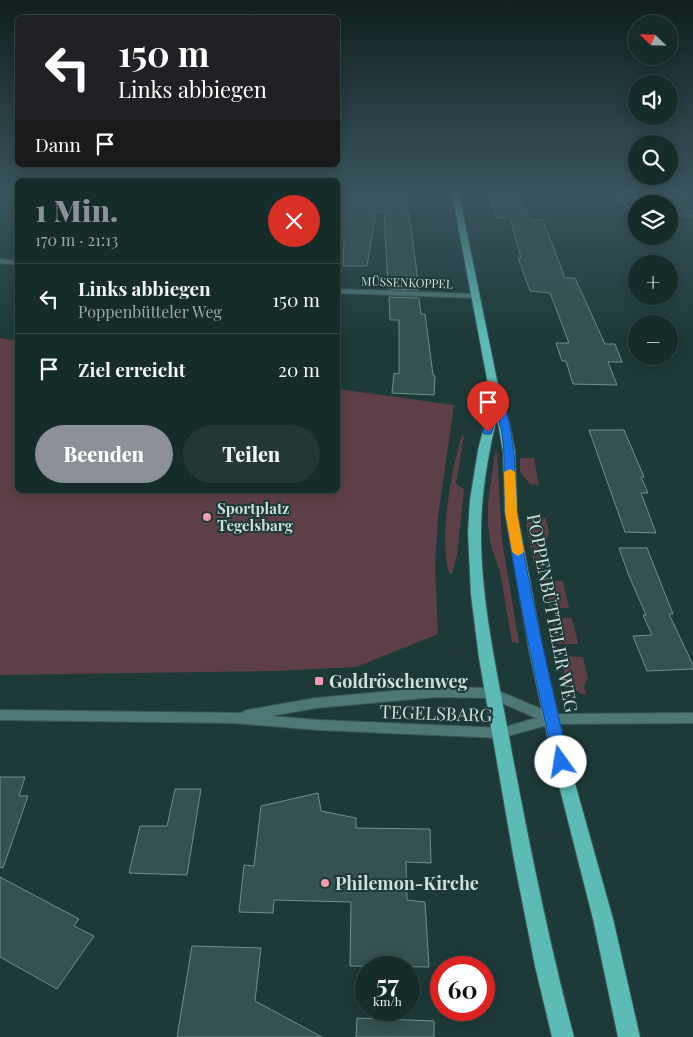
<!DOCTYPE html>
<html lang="de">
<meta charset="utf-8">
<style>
body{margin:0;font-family:"Playfair Display",serif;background:#233836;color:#f1f3f6;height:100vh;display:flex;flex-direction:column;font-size:19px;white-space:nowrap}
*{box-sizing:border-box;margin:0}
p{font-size:16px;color:#9ea7a8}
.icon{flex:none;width:28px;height:28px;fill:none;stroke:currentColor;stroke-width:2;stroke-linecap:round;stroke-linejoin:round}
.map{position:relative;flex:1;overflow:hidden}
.sheet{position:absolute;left:15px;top:178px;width:325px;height:315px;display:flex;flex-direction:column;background:#162c2a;border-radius:8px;box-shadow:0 2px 12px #0003,0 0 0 1px #354847}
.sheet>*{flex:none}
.guide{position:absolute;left:15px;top:15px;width:325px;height:152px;border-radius:8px;box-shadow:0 2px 12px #0003,0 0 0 1px #354847;background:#202124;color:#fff;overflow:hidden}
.needle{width:32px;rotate:293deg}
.controls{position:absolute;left:628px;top:15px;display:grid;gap:10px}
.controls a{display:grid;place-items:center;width:50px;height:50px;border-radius:50%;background:#162c2a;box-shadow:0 2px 12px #0003,0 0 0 1px #354847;font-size:25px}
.speed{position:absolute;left:355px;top:956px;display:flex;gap:10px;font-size:25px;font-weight:700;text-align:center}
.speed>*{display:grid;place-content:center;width:65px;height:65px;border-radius:50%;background:#162c2a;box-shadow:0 2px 12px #0003,0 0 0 1px #354847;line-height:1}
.speed small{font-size:12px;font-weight:400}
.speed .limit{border:8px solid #d22;background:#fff;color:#111}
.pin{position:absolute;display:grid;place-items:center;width:42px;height:42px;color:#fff;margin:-51px -21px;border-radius:50% 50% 50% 0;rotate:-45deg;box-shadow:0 0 5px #0007}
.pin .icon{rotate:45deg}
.me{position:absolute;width:55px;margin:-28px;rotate:347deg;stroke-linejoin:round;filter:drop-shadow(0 0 4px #0008)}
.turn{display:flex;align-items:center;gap:18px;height:105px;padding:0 20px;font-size:22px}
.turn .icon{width:65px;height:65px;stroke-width:2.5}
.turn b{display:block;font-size:35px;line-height:42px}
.then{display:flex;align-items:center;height:48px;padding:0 20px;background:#0003;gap:10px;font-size:19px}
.round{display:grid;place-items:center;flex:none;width:52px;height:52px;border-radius:26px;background:#233836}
.summary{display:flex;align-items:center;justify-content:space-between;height:85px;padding:0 20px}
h1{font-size:30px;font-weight:800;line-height:38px;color:#8c9099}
.cta{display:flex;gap:10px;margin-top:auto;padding:10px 20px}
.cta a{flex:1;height:58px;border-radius:30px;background:#8c9099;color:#fff;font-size:20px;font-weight:800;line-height:58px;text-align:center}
.cta a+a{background:#233836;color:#f1f3f6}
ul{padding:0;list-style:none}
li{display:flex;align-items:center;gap:15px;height:70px;padding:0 20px;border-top:1px solid #354847}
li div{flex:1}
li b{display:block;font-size:19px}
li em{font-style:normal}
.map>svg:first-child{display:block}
.green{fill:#5d4047}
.building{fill:#355250;stroke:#6f8f8d}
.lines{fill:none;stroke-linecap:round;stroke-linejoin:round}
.minor-casing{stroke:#3d5856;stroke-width:2}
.tertiary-casing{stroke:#3d5856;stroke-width:2}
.primary-casing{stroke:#3d5856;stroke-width:2}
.minor{fill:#4e7875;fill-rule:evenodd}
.tertiary{fill:#4e7875;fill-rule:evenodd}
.primary{fill:#5dbbb5;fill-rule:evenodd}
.route{fill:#1a73e8;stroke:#114b97}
.slow{fill:#f59e0b}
.poi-dot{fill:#f29aaf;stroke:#1d3a38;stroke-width:2}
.labels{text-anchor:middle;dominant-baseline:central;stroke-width:4;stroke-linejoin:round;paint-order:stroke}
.far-street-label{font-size:12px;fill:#cededd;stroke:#1d3a38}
.poi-label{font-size:15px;font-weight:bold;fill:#cededd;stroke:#1d3a38;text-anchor:start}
.near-street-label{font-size:18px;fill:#cededd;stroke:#1d3a38}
.near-poi-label{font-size:18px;font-weight:bold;fill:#cededd;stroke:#1d3a38;text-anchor:start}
</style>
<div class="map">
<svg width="693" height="1037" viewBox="0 0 693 1037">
<rect width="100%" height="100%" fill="#1d3a38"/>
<g class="green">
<polygon points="0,338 17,341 18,490 338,490 338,389 454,405 438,517 435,567 438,634 356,667 273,671 0,675"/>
<path d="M462,435L464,436L456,484L464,489L457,555L452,574L449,573C439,538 451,471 462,435Z"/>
<polygon points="497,452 502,540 519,643 512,642 500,572 491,546 488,525 488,502 495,453"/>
<polygon points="520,458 534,458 539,485 530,484 520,472"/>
<polygon points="532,517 546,518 549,532 537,566 534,565 526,524"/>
<polygon points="545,581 563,581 569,608 550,608 544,586"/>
<polygon points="551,618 572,618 578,644 557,644"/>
<path d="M561,656L583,657L588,679L584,686L586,695C565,690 565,674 561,656Z"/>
</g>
<g class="building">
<polygon points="338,194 405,194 412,234 419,290 388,289 384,213 376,212 367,266 343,266 344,240 338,240"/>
<polygon points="488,194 517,194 530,220 543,220 565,278 575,278 605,344 615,344 622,362 608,362 617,385 573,384 566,361 562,361 556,343 569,343 550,293 530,291 518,258 521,258 510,218 497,218"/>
<polygon points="621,198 682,198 693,211 693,216 669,216 669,204 636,204 636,216 632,216"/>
<polygon points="389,297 419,298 421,314 425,314 433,375 435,376 434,395 392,393 394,373 399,374 399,320 390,320"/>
<polygon points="589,430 624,430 644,477 641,477 648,493 641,493 656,533 625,532"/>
<polygon points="619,548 647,548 673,614 669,614 693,665 693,669 647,671 633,636 652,635 643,615 646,615 629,576"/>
<polygon points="0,777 25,777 19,796 28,796 3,868 0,867"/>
<polygon points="175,789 201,789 187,875 129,873 140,826 167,826"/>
<polygon points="318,793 321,811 356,818 356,828 430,829 431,863 406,862 407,900 425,902 429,967 350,966 351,902 274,900 273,913 239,912 244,865 254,866 261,806"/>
<polygon points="0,877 79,919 74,926 94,936 57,989 0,957"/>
<polygon points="192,946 261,948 255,1001 322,1037 177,1037"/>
<polygon points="357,1018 434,1021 434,1037 356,1037"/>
</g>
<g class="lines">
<defs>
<g id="minor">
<polygon points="0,259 18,261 18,265 0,263"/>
<polygon points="338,289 475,294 478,296 475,298 338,293"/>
<polygon points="693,713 693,723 551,724 547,723 545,719 547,715 551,714"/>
</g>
<path id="tertiary" d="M436,687L492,688L555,715L557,719L555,723L501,738L319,730L233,723L0,720V710L241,713L247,710L316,698ZM436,697L491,698L536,718L501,728L319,720L271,716L316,708Z"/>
<path id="primary" d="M452,194H459L501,400L509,421L515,452L517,512L543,650L569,762L613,919L640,1037H618L593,919L553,762L529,650L505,512L503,452L497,417C488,455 481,494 481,533C481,607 499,680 512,753C530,848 549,943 574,1037H552L535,966L514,860L479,658L471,595L468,532L470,500L478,450L491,400Z"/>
</defs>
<use href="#minor" class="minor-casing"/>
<use href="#tertiary" class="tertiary-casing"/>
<use href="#primary" class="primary-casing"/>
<use href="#minor" class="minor"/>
<use href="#tertiary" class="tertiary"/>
<use href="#primary" class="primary"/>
</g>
<linearGradient id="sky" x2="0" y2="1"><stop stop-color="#10201f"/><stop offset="0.57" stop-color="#3a555e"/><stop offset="1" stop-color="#3a555e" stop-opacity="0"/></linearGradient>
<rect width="693" height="339" fill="url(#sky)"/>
<path class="route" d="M496,397C508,401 511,435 513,446C517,469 513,492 517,515C531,598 550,680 569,762L567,766L561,768L556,766L554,762C536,680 517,597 506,514C501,482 509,447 497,415L491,434H484L483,432L492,400Z"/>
<polygon class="slow" points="510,469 515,472 517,512 524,552 518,556 512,552 505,512 504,472"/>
<g class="poi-dot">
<circle cx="207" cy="517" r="5"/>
<rect x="314" y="676" width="10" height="10" rx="2.5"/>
<circle cx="325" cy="883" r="5"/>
</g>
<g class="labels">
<g class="far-street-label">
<text transform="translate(407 282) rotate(2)">MÜSSENKOPPEL</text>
</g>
<g class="poi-label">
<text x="217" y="508">Sportplatz<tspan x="217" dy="17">Tegelsbarg</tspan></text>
</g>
<g class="near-street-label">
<text transform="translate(553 613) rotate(79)">POPPENBÜTTELER WEG</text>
<text transform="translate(436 713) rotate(2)">TEGELSBARG</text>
</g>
<g class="near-poi-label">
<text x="329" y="681">Goldröschenweg</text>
<text x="335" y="883">Philemon-Kirche</text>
</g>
</g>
</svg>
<div class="controls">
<a><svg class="needle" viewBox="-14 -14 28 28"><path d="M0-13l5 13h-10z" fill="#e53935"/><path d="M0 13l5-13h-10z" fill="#9ea7a8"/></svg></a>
<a><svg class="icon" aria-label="sound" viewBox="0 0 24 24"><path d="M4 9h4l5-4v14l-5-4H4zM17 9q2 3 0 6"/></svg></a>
<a><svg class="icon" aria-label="search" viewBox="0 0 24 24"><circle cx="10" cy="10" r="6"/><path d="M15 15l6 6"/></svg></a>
<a><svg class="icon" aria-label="layers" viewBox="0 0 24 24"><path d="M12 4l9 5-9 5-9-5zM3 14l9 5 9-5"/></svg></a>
<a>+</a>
<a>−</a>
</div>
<div class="speed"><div>57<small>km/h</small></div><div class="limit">60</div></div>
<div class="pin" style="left:488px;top:432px;background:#d93025"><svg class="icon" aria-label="arrive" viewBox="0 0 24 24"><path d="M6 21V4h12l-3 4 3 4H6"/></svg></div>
<svg class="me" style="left:561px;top:762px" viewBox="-20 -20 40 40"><circle r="19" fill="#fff"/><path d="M0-13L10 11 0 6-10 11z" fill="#1a73e8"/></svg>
<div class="guide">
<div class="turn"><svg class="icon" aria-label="left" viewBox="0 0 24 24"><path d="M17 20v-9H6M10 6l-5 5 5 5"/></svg><div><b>150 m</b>Links abbiegen</div></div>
<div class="then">Dann<svg class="icon" aria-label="arrive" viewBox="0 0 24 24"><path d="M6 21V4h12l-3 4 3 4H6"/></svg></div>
</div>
<section class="sheet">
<div class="summary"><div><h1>1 Min.</h1><p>170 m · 21:13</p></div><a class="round" style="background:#d93025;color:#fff"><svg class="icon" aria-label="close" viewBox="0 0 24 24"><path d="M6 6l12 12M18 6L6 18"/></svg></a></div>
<ul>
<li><svg class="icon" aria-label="left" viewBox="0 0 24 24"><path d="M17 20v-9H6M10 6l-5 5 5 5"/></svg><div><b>Links abbiegen</b><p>Poppenbütteler Weg</p></div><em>150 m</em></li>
<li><svg class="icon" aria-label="arrive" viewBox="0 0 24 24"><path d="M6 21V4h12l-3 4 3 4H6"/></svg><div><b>Ziel erreicht</b></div><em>20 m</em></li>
</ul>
<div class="cta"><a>Beenden</a><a>Teilen</a></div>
</section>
</div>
